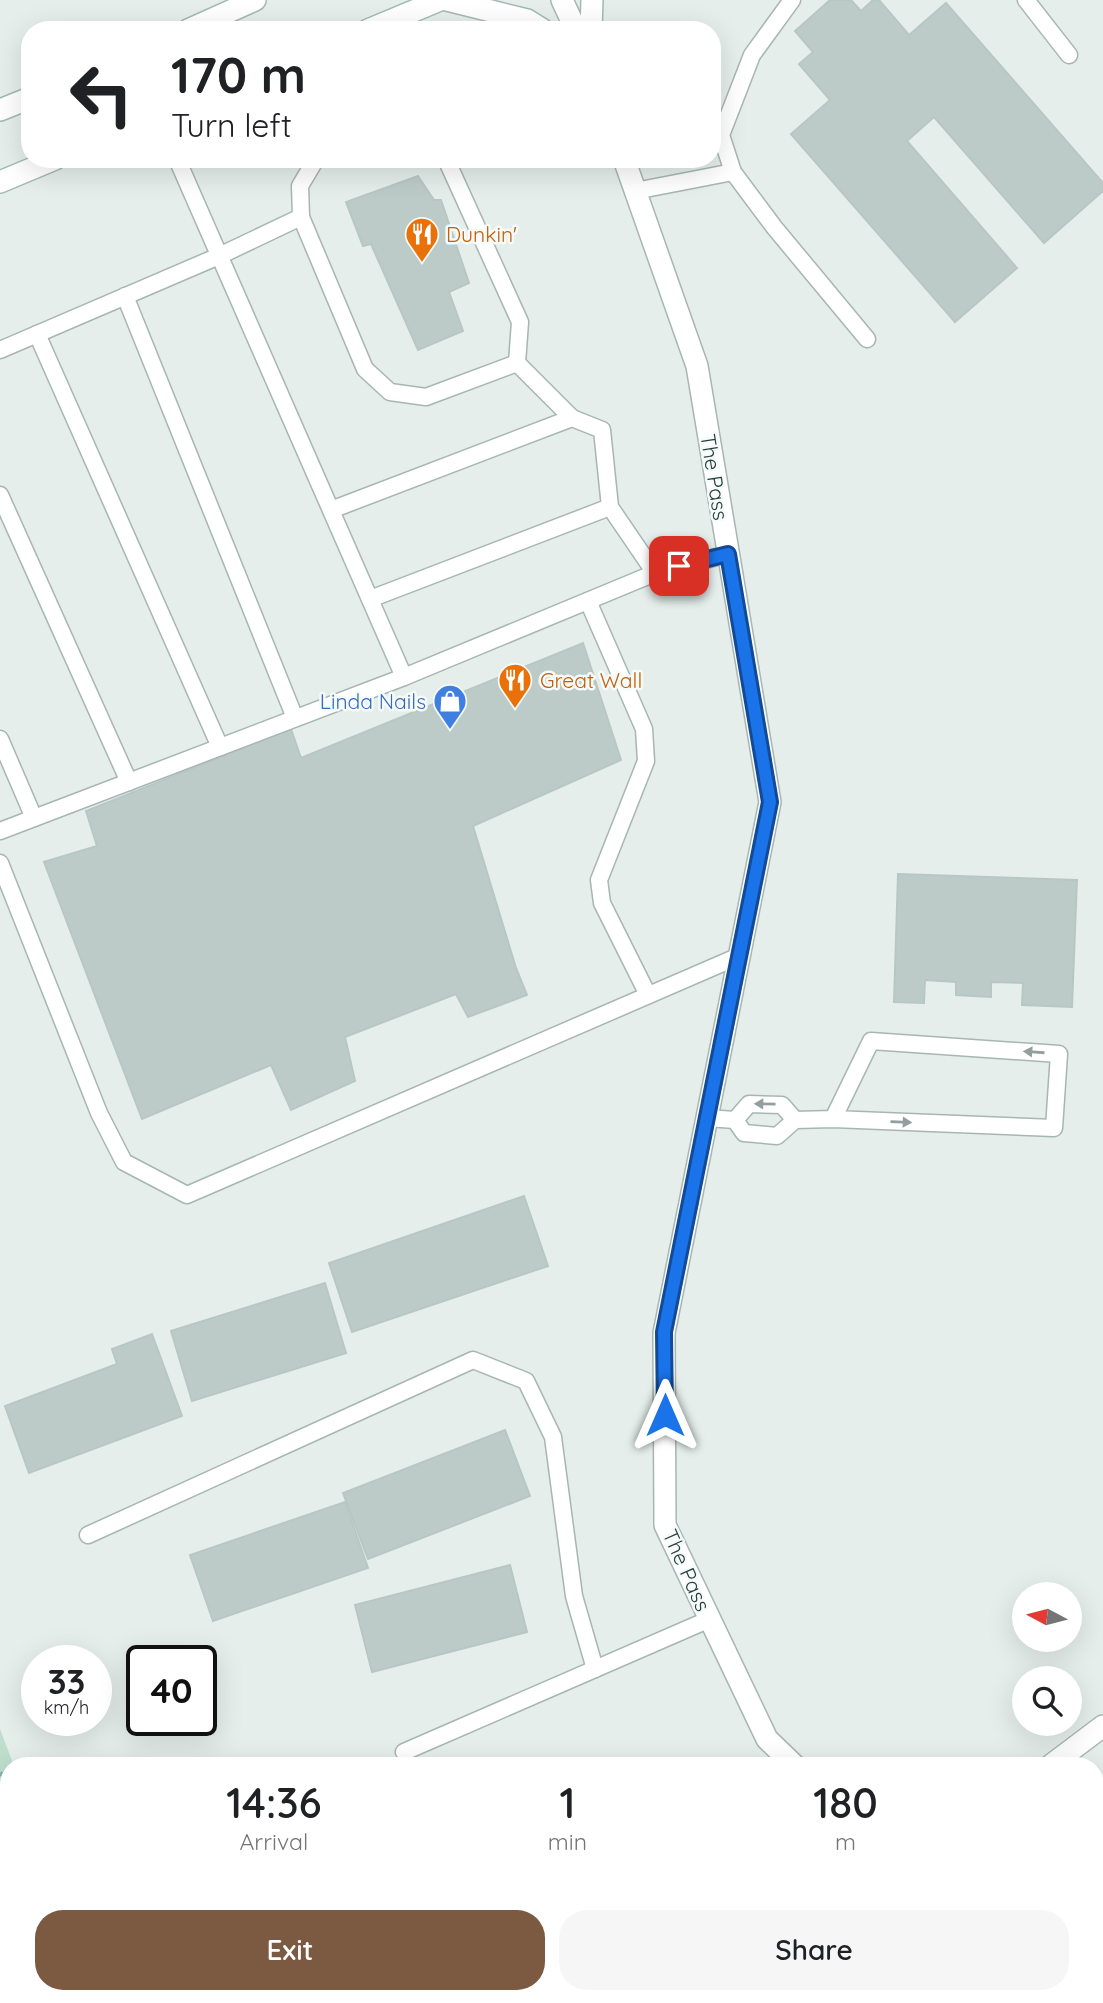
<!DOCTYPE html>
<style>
body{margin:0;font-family:Quicksand,sans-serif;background:#f6f6f6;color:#202124;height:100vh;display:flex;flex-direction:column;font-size:26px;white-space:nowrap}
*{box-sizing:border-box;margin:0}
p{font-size:23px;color:#757577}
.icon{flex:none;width:38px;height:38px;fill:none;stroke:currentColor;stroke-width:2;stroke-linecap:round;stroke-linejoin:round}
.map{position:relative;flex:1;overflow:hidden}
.drawer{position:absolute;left:0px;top:1757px;width:1104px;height:247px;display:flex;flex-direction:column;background:#fff;border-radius:28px 28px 0 0;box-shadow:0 7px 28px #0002}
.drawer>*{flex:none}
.guide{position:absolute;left:21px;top:21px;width:700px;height:147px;border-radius:28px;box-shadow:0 7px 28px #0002;background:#fff;color:#202124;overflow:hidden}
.needle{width:46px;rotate:277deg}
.buttons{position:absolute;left:1012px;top:1582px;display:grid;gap:14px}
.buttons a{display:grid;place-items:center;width:70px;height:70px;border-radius:50%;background:#fff;box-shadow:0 7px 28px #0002;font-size:35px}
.speed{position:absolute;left:21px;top:1645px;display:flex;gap:14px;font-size:35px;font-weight:700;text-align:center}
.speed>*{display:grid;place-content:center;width:91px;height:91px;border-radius:50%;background:#fff;box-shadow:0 7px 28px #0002;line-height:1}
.speed small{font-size:18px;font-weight:400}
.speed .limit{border:4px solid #111;border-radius:10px;background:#fff;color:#111}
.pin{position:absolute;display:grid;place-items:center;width:60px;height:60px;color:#fff;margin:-30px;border-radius:14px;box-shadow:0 4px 10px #0006}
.me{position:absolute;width:77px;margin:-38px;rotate:0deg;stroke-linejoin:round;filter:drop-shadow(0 0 5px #0008)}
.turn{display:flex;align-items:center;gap:24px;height:147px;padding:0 35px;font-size:32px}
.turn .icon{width:91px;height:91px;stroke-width:2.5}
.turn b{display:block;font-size:49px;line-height:60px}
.eta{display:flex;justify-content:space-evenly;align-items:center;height:119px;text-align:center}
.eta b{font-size:42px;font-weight:600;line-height:49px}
.action{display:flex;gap:14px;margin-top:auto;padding:14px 35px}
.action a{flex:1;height:80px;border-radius:28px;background:#7c5941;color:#fff;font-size:28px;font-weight:600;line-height:80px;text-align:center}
.action a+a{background:#f6f6f6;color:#202124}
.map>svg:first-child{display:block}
.green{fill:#bfdecd}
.building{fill:#bdcbc8;stroke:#b8c7c4;stroke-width:2}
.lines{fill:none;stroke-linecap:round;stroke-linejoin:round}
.service-casing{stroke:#a8b6b3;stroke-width:19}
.minor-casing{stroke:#a8b6b3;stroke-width:24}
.tertiary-casing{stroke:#a8b6b3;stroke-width:24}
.secondary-casing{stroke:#a4b9b5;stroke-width:24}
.path{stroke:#87b0aa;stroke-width:4.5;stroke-dasharray:3.5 5;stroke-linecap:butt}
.service{stroke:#fff;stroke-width:16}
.minor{stroke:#fff;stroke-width:21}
.tertiary{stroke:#fff;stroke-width:21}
.secondary{stroke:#fff;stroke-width:21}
.oneway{fill:#929f9e}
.route-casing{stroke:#114b97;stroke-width:18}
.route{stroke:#1a73e8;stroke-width:12}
.labels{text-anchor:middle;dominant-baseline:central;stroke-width:5;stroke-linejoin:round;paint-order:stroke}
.food-label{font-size:21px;fill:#c56008;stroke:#f6faf9;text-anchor:start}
.street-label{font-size:21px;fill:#253f3d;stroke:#f6faf9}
.shop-label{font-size:21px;fill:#366cbe;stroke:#f6faf9;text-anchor:end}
</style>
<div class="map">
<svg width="1103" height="2003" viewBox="0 0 1103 2003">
<rect width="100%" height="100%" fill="#e5eeeb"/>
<polygon class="green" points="0,1729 14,1766 9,1766 9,1995 101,1995 104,2003 0,2003"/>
<g class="building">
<polygon points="830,0 851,0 861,11 873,0 879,0 909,35 946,3 1103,183 1103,191 1044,243 934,117 907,141 1017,268 955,322 791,134 830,100 799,64 813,52 795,31"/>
<polygon points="418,176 434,200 441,200 469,283 449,292 463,331 418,350 371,244 363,246 346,202"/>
<polygon points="583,643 621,760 473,826 516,968 527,995 468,1017 456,994 345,1037 355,1081 291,1110 271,1065 142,1119 44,862 97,846 86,811 291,729 301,758"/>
<polygon points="898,874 1077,880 1072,1007 1022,1005 1023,983 991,982 991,997 956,995 956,982 925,980 924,1003 894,1002"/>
<polygon points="524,1196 548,1266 352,1332 329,1263"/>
<polygon points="325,1283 346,1353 192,1401 171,1331"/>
<polygon points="152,1334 182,1416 29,1473 5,1406 117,1364 112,1349"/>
<polygon points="505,1430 530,1496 368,1559 343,1493"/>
<polygon points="345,1502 368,1568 213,1621 190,1555"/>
<polygon points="510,1565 527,1632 372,1672 355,1605"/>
</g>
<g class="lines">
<defs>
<g id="service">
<polyline points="792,0 752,55 721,135 733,172 774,227 867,339"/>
<polyline points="1026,0 1069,55"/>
<polyline points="177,159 404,677"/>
<polyline points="446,159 520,322 517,363 572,418"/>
<polyline points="635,191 733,172"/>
<polyline points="301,217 365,369 390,392 426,397 517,363"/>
<polyline points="125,296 295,718"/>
<polyline points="37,334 220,747"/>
<polyline points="0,350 219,256 301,217 300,186 316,159"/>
<polyline points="0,495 129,782"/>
<polyline points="331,510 572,418 602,430 610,507 655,573"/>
<polyline points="370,599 610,507"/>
<polyline points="588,601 644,729 646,761 599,880 602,903 648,995"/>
<polyline points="0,739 34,818"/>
<polyline points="0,831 404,677 655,573 728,554"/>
<polyline points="0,863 99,1113 124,1162 187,1195 739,956"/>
<polyline points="707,1118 735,1120 749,1104 782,1105 795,1120"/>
<polyline points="735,1120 744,1133 777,1136 795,1120 833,1119 1054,1128 1059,1054 871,1041 833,1119"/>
<polyline points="88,1535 473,1360 526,1381 553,1437 574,1596 595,1669"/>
<polyline points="404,1752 710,1619"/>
</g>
<g id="minor">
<polyline points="1050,1766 1103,1726"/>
<polyline points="1096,1883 1103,1878"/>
</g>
<g id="tertiary">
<polyline points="562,0 576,30"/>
<polyline points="624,159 697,366 770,802 664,1333 665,1525 767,1739 795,1766"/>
<polyline points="1022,1995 1028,2003"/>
</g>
<g id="secondary">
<polyline points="447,0 527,20 543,30"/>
<polyline points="188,30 255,0"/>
<polyline points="368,30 440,0"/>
<polyline points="591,30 592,0"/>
<polyline points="0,110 30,98"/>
<polyline points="0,182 55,159"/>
</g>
</defs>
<use href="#service" class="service-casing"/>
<use href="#minor" class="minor-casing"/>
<use href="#tertiary" class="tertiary-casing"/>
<use href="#secondary" class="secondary-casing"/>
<g class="path">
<polyline points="0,1773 9,1780"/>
<polyline points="326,1995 338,2003"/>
<polyline points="819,2003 826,1995"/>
</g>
<use href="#service" class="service"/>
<use href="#minor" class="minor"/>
<use href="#tertiary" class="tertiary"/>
<use href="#secondary" class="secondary"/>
</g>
<defs><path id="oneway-solid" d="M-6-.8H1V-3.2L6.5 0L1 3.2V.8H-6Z" transform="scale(1.75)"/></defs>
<g class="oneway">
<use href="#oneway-solid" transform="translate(1034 1052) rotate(-176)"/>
<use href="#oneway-solid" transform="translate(765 1104) rotate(-179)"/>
<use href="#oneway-solid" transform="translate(901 1122) rotate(2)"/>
</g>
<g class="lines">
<defs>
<polyline id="route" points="665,1415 664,1332 770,802 728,554 679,566"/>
</defs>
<use href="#route" class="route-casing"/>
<use href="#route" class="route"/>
</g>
<defs>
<symbol id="restaurant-pin" viewBox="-11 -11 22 30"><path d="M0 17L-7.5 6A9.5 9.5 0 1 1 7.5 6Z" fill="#e8710a" stroke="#f6faf9"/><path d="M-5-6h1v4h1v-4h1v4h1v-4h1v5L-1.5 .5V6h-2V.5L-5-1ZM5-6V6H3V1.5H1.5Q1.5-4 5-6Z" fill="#fff"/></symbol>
<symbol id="shop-pin" viewBox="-11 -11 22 30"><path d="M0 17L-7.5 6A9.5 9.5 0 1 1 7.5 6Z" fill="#3f7fe0" stroke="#f6faf9"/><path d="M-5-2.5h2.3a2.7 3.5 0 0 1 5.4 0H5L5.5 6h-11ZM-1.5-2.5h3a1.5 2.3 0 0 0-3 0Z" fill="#fff"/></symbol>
</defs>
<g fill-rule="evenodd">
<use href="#restaurant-pin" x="403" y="215" width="38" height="52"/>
<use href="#restaurant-pin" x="496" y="661" width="38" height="52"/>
<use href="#shop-pin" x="431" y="682" width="38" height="52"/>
</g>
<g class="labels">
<g class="food-label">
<text x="446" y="234">Dunkin'</text>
<text x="540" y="680">Great Wall</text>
</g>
<g class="street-label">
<text transform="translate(715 477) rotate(81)">The Pass</text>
<text transform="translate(687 1570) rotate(66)">The Pass</text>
</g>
<g class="shop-label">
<text x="426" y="701">Linda Nails</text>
</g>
</g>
</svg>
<div class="buttons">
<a><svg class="needle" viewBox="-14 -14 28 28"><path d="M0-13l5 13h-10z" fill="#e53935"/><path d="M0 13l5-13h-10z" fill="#757577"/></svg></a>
<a><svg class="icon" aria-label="search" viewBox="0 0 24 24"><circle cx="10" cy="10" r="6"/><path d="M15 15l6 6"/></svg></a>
</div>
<div class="speed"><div>33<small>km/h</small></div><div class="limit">40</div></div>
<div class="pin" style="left:679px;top:566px;background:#d93025"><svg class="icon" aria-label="arrive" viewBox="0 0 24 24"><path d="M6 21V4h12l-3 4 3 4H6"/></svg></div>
<svg class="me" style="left:665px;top:1415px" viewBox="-20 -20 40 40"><path d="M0-17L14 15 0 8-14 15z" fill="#1a73e8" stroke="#fff" stroke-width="4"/></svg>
<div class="guide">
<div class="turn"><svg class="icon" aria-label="left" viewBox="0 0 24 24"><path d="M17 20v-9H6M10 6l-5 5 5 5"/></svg><div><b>170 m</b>Turn left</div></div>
</div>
<section class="drawer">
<div class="eta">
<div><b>14:36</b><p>Arrival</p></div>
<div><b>1</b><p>min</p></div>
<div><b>180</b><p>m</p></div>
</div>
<div class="action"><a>Exit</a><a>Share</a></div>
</section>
</div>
